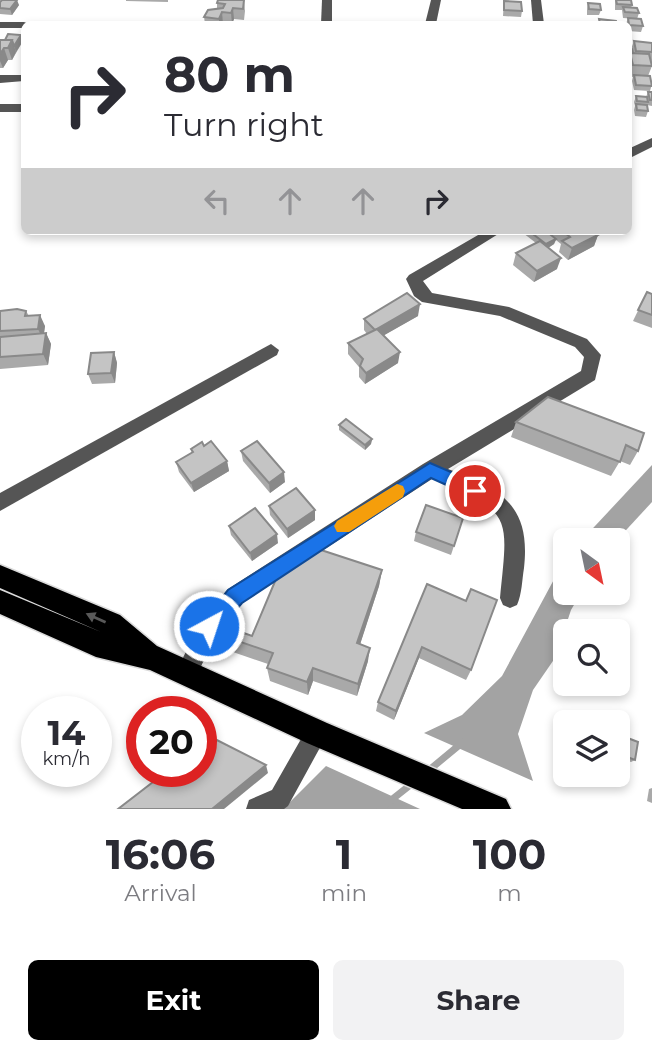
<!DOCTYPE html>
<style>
body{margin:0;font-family:Montserrat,sans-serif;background:#f2f2f3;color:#2b2b33;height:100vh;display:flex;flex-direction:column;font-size:26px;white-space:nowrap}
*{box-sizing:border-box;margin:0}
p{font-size:23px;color:#7c7c81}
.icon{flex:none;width:38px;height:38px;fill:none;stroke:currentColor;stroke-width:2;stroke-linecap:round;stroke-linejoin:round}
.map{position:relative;height:809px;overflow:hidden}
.panel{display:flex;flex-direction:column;background:#fff;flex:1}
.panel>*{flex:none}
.banner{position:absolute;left:21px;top:21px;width:611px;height:214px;border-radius:10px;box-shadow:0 4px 10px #0003;background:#fff;color:#2b2b33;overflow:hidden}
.needle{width:46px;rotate:147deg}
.buttons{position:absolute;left:553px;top:528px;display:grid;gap:14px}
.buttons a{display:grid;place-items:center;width:77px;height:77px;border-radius:10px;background:#fff;box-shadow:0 4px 10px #0003;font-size:35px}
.speed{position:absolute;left:21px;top:696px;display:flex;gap:14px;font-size:35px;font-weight:700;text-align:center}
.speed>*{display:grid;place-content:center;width:91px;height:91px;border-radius:50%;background:#fff;box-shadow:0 4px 10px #0003;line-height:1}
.speed small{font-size:18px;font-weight:400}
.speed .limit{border:10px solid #d22;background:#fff;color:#111}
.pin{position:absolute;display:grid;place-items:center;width:60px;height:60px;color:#fff;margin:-30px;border:4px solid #fff;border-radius:50%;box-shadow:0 2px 7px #0007}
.me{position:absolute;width:77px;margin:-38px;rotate:40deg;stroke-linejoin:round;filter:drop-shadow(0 0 5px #0008)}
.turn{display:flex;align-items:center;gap:24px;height:147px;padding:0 28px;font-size:32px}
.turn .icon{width:91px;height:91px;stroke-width:2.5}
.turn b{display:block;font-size:49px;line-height:60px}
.lanes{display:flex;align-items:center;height:66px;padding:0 28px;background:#0003;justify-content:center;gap:35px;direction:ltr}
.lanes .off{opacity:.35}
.eta{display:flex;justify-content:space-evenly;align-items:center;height:119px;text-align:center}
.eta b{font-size:42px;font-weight:700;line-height:49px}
.cta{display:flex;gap:14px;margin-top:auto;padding:14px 28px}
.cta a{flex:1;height:80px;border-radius:10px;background:#000;color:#fff;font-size:28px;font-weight:700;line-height:80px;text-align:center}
.cta a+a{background:#f2f2f3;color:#2b2b33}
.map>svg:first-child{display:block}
.water{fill:#a3a3a3}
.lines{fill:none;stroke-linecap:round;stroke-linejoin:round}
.stream{stroke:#a3a3a3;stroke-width:7}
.highway-casing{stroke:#dbdbdb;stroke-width:3}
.minor{fill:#555;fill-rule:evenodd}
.highway{fill:#000;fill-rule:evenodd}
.wall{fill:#a9a9a9}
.shaded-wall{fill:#898989}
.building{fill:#c4c4c4;stroke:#898989;stroke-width:2}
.oneway{fill:#595959}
.route{fill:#1a73e8;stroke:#114b97;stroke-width:2}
.slow{fill:#f59e0b}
</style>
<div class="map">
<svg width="652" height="809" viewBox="0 0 652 809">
<rect width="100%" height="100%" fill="#fff"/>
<g class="water">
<polygon points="652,465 652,502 616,541 581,541"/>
<polygon points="565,559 565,593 581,593 571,610 555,658 533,690 518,734 533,781 424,733 462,715 502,676"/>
<polygon points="326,766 420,809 283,809"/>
</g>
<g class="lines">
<g class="stream">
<polyline points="428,771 463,742"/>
<polyline points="380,809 414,782"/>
</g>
<defs>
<polygon id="highway" points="0,565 120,615 157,646 327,723 506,799 511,809 462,809 307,743 150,670 96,657 0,614 0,590 101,632 0,588"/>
</defs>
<use href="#highway" class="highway-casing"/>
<g class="minor">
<polygon points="322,0 332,0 332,24 321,24"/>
<polygon points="431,0 441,0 436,24 425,24"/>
<polygon points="531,0 541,0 544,24 533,24"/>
<polygon points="0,22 24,22 29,24 24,24 24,28 0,28"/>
<polygon points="0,75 24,75 24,81 0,83"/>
<rect x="0" y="104" width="24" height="8"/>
<polygon points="652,138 652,147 628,159 628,149"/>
<path d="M485,231H503L423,281L432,293L509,307L587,339L601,355L595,380L448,469C501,489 531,505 524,568C522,580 522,594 517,605L510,608L503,605L500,598C508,516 514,512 432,479L242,603L216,633L195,680L187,683L179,680L176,672L202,619L228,589L423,464L581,371L584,357L575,347L500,316L422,302L414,296L406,279L409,275Z"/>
<polygon points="271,344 279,350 277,355 0,511 0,493"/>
<polygon points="317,722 325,725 328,733 288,806 284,809 246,809 249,800 272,790 309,725"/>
</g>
<use href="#highway" class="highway"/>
</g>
<g class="wall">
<polygon points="126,0 168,0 168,2 126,1"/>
<polygon points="244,0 245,11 244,20 234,19 232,24 205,24 204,17 217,9 217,3"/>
<polygon points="615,0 631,0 632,5 631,8 639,13 637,19 623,18 622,10 615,10"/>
<polygon points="504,1 522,11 521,17 503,16"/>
<polygon points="0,2 19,5 12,15 0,14"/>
<polygon points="588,3 601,10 599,15 587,15 587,9"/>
<polygon points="628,18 643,26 641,32 628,31 628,24 626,24"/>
<polygon points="21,35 23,41 12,60 8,60 3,68 0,68 0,40 5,40"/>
<polygon points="634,41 652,43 652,63 651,63 652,66 648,76 652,84 650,91 634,90 632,81 633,77 629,76 628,48 631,49"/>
<polygon points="648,92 652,92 652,106 647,105 648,111 646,117 635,116 634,110 635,106 634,102 636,96 646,97"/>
<polygon points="524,231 546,231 547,232 548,231 594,231 598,235 594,246 568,260 559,252 561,244 556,240 554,244 548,248 557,269 534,282 513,265 516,253 536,243 523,233"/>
<polygon points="647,292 652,294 652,328 633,321"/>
<polygon points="0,311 26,311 29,316 45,326 44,333 46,333 51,344 48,365 0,369"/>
<polygon points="418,316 384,335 398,363 365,384 359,377 359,367 348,354 348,343 367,334 364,330 364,319"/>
<polygon points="114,352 117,363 115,383 92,384 88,374"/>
<polygon points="548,397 638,451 630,465 620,461 611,476 511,437 516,422"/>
<polygon points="339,425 372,439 371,444 365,450 339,430"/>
<polygon points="204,446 227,461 229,471 194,492 179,472 176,462 192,453 191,449"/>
<polygon points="241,451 285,482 270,493 243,461"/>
<polygon points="269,506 315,520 288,538 270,515"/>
<polygon points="463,518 451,555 414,541 416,532"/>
<polygon points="229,526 278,543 252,561 231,535"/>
<polygon points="382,570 379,586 360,644 368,661 357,696 313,681 308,695 270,681 267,668 268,664 230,651 226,637 252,636"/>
<polygon points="427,584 471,670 466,680 419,658 394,720 376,711 378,702"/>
<polygon points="625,737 635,760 631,762 618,757 621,740"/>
<polygon points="652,788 652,803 647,801 649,789"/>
</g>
<g class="shaded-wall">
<polygon points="17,0 19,5 12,15 10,9"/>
<polygon points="233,8 234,19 232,24 231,13"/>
<polygon points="222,12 223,24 219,24 219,19"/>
<polygon points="21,35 23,41 16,52 14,46"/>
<polygon points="12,40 16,52 12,60 8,48"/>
<polygon points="4,48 8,60 3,68 0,61 0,54"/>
<polygon points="598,235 594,246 568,260 572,248"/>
<polygon points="556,239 554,244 545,250 546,244"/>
<polygon points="561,258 557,269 534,282 537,271"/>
<polygon points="420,304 418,316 374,341 375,330"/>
<polygon points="40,315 45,326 43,340 38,329"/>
<polygon points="46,333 51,344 48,365 43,354"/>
<polygon points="114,352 117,363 115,383 111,373"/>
<polygon points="400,352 398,363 365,384 366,373"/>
<polygon points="372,439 371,444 365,450 365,445"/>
<polygon points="227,461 229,471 194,492 191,483"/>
<polygon points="284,472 285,482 270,493 269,483"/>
<polygon points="315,510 315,520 288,538 287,529"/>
<polygon points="277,534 278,543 252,561 250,553"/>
<polygon points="382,570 379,586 356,657 357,643"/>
<polygon points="422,647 419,658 394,720 396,711"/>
<polygon points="370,648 368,661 357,696 358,684"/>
<polygon points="313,668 313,681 308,695 307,682"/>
<polygon points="266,765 268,773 224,809 212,809"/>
</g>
<g class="building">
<polygon points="2,0 17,0 10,9 0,8 0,2"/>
<polygon points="218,0 244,0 243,9 233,8 231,13 222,12 219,19 204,17 208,10 223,8 225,4 217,3"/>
<polygon points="616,0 631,0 632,5 617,4"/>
<polygon points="504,1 521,2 522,11 504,10"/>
<polygon points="588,3 600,4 601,10 589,9"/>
<polygon points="623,7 637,8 639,13 625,12"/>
<polygon points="628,18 641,19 643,26 629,25"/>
<polygon points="599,19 616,21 617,24 600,24"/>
<polygon points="8,34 21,35 14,46 12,40 5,40"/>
<polygon points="0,40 12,40 8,48 4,48 0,54"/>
<polygon points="634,41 652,43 652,52 636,51"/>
<polygon points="628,48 632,49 633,53 630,53 629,56"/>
<polygon points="630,53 649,54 652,66 633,65"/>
<polygon points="634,75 650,76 652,86 636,85"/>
<polygon points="648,92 652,92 652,100 650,100"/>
<polygon points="636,96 647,97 648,102 637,101"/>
<polygon points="636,104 647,105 648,111 637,110"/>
<polygon points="529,231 546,231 556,239 546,244"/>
<polygon points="563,231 594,231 598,235 572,248 562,241 570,237"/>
<polygon points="540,241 561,258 537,271 516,253"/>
<polygon points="647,292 652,294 652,315 638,310"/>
<polygon points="407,293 420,304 375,330 364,319"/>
<polygon points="17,309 26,311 25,316 40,315 38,329 0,331 0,311"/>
<polygon points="377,329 400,352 366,373 360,366 363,359 348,343"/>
<polygon points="46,333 43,354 0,357 0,337"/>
<polygon points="114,352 111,373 88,374 91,353"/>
<polygon points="548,397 644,433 638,451 626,445 620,462 516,422"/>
<polygon points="346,419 372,439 365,445 339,425"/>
<polygon points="211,441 227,461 191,483 176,462 193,452 191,449 202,442 204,446"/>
<polygon points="257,441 284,472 269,483 241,451"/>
<polygon points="296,488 315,510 287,529 269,506"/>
<polygon points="426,505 463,518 454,546 416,532"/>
<polygon points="255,508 277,534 250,553 229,526"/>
<polygon points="318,549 382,570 357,643 370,648 358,684 313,668 307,682 267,668 273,653 226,637 230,628 252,636 276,579"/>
<polygon points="427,584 466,601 471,589 497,600 471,670 422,647 396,711 378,702"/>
<polygon points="201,732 266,765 212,809 118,809 166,772 201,772"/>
<polygon points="625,737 638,742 635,760 622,755"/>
</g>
<defs><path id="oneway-solid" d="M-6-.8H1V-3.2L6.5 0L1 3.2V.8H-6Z" transform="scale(1.75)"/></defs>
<use class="oneway" href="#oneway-solid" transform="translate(96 618) rotate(-156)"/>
<polygon class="route" points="430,463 481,485 483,491 481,496 475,498 431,478 242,603 216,633 209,636 203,633 200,626 228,590"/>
<polygon class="slow" points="397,484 403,486 405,491 403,497 349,532 337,532 334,526 337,521"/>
</svg>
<div class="buttons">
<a><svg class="needle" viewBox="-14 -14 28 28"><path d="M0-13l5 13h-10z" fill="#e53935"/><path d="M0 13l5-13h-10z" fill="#7c7c81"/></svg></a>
<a><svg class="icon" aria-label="search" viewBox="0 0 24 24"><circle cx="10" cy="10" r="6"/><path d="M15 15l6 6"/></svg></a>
<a><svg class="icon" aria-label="layers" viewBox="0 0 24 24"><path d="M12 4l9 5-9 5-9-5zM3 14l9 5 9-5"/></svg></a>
</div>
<div class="speed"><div>14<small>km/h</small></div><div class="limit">20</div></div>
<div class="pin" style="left:475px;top:491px;background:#d93025"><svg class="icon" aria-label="arrive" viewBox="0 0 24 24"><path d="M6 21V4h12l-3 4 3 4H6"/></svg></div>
<svg class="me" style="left:209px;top:626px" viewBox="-20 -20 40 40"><circle r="17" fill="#1a73e8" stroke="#fff" stroke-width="3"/><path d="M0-11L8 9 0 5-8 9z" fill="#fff"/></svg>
<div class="banner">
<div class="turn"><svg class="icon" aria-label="right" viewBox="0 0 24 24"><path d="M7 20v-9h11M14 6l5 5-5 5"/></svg><div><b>80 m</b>Turn right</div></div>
<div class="lanes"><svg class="icon off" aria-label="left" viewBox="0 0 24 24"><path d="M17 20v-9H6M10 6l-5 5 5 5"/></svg><svg class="icon off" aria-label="ahead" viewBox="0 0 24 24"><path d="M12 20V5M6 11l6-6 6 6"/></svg><svg class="icon off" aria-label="ahead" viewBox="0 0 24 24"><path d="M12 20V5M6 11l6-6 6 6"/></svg><svg class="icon" aria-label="right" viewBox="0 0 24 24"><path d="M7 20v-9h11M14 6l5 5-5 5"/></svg></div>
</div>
</div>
<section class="panel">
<div class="eta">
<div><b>16:06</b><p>Arrival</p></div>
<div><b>1</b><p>min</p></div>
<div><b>100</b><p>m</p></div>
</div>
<div class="cta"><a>Exit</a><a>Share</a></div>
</section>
